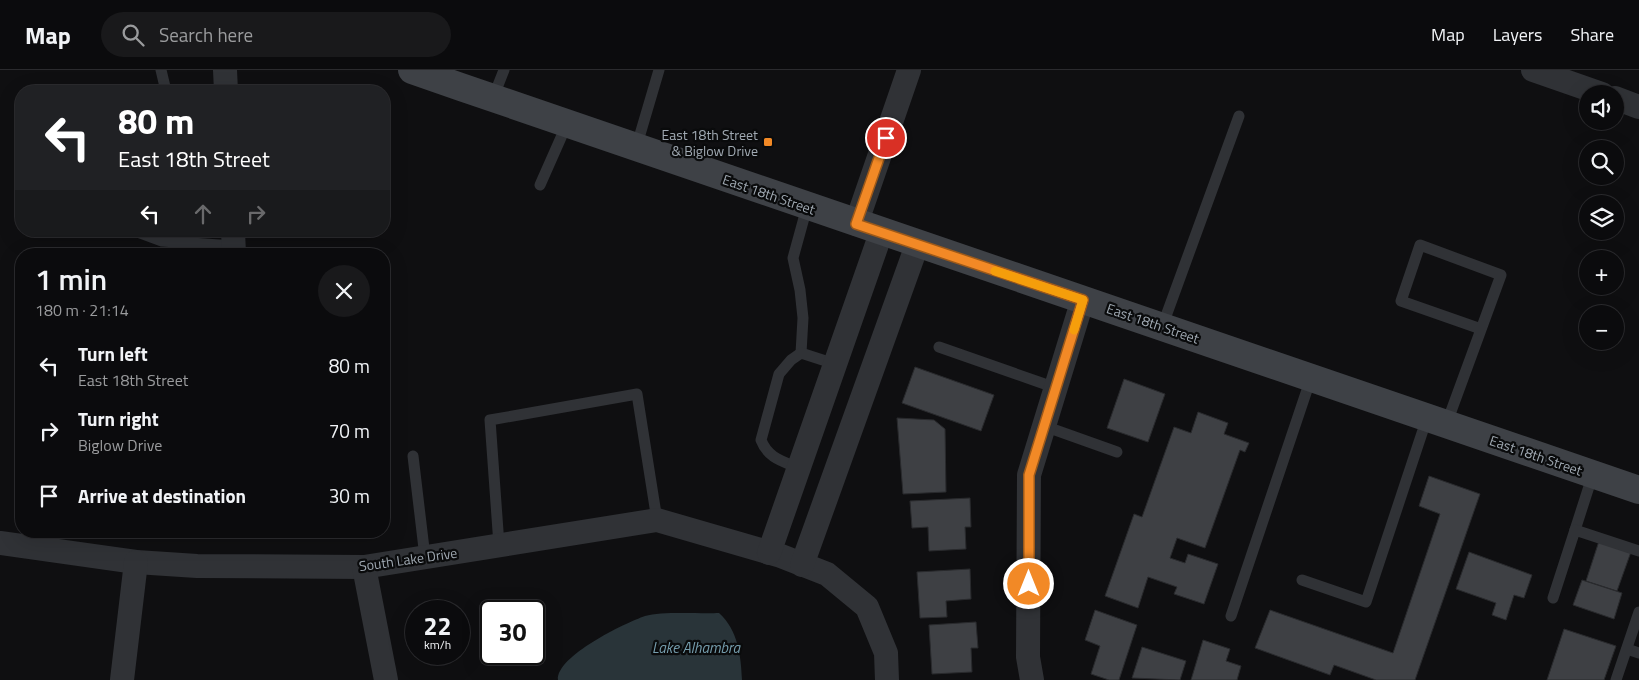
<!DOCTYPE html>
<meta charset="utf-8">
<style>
body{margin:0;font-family:"Titillium Web",sans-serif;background:#19191b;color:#f1f3f6;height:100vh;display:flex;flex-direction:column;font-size:19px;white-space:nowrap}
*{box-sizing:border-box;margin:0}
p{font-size:16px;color:#9a9b9d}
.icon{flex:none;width:28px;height:28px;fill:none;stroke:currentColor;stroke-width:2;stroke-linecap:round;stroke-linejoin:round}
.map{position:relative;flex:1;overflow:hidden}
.drawer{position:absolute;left:15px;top:178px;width:375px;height:290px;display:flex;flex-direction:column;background:#0b0b0d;border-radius:20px;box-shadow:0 5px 20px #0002,0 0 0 1px #2b2b2e}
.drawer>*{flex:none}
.hud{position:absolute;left:15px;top:15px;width:375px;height:152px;border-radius:20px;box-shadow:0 5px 20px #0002,0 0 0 1px #2b2b2e;background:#202124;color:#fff;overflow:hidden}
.tools{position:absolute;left:1579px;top:15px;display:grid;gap:10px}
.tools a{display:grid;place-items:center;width:45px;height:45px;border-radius:50%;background:#0b0b0d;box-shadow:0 5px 20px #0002,0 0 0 1px #2b2b2e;font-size:25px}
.speed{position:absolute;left:405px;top:530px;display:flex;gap:10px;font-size:25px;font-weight:700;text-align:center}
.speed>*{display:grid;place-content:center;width:65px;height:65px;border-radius:50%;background:#0b0b0d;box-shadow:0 5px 20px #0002,0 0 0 1px #2b2b2e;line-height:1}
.speed small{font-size:12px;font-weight:400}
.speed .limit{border:2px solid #111;border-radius:8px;background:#fff;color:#111}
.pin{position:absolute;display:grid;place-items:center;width:42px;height:42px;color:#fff;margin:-21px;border:2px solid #fff;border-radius:50%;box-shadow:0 1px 5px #0007}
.me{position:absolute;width:55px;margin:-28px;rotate:0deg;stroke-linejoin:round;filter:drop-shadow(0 0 4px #0008)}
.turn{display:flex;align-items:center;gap:18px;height:105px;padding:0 20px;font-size:22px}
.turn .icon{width:65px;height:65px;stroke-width:2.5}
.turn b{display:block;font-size:35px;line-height:42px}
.lanes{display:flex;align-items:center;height:48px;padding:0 20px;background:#0003;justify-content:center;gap:25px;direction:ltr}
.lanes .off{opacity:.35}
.round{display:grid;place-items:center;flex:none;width:52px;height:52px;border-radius:26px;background:#19191b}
.summary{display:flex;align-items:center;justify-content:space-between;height:85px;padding:0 20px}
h1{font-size:30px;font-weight:600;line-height:38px}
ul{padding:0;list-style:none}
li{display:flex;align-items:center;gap:15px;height:65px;padding:0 20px}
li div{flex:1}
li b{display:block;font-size:19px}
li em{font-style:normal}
header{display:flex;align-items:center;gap:30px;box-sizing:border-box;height:70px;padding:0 25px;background:#0b0b0d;border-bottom:1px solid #2b2b2e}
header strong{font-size:24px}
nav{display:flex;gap:28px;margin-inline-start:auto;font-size:18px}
.search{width:350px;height:45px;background:#19191b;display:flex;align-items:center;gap:12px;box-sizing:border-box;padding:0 18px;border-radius:28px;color:#9a9b9d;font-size:19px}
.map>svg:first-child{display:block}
.water{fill:#293439}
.building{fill:#3e4044;stroke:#292a2d}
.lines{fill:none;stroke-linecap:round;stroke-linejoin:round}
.service{stroke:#303236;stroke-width:11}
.minor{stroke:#303236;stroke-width:24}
.secondary{stroke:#3e4146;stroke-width:28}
.route-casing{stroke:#9d5919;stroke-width:12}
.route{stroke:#f28926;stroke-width:9}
.slow{stroke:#f59e0b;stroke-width:9}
.poi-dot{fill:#f28926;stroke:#0a0b0c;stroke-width:2}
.labels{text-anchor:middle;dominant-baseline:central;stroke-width:4.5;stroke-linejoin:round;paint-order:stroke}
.poi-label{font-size:14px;fill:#a0a9b2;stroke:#0a0b0c;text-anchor:end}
.street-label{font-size:14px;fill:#a0a9b2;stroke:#0a0b0c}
.water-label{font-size:15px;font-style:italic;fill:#769eae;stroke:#0a0b0c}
</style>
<header>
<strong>Map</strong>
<div class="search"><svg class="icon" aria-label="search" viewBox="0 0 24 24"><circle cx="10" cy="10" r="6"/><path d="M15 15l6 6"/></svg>Search here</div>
<nav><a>Map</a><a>Layers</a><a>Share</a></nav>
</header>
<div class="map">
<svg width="1639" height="610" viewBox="0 0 1639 610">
<rect width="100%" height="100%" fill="#0f0f11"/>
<path class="water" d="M719,543C738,560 741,586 742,610H558C556,586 625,553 645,546C662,541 700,544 719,543Z"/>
<g class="building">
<polygon points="915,297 994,325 981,361 902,333"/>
<polygon points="1124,309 1165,324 1148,372 1107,358"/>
<polygon points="1198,342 1228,353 1224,364 1249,373 1245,382 1240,380 1205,478 1177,468 1170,488 1185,493 1188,484 1218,494 1204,534 1174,524 1177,517 1148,507 1138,538 1105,526 1134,444 1142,447 1174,357 1191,363"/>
<polygon points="897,348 934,350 945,359 946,422 903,424"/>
<polygon points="1429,406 1480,424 1415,610 1376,610 1334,595 1330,605 1255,578 1270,540 1393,583 1440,444 1419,436"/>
<polygon points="970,428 971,457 965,457 966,479 929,481 928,457 912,458 910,431"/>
<polygon points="1600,468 1632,479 1617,521 1586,511"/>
<polygon points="1469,482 1532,505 1524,528 1514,525 1506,550 1492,545 1496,533 1456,519"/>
<polygon points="970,499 971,529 946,531 947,547 920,548 917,502"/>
<polygon points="1582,510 1622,523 1614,549 1573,535"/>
<polygon points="1095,540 1137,555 1119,610 1109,610 1091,604 1100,576 1085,570"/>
<polygon points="976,552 978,578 971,578 972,602 932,604 929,555"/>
<polygon points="1564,559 1616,576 1604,610 1547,610"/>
<polygon points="1203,570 1230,579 1226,591 1241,596 1237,610 1191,610"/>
<polygon points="1142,577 1186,591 1180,610 1132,608"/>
</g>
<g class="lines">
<g class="service">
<polyline points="161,0 166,21"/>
<polyline points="493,28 504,0"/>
<polyline points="636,78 659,0"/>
<polyline points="540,115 567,54"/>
<polyline points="135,161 162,171 234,176"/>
<polyline points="1162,257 1239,46"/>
<polyline points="939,277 1056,318"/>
<polyline points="801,283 803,248 800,220 793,188 807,137"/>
<polyline points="1446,355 1501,205 1420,175 1401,231 1481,259"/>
<polyline points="1044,356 1117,382"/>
<polyline points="413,386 425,487"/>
<path d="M799,398C782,391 768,388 761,370L779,304L791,290L801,283L835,294"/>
<polyline points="1575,460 1593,404"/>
<polyline points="499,475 490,350 637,324 657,450"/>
<polyline points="1302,510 1366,532 1427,348"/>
<polyline points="1553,528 1575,460 1639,481"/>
<polyline points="1231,546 1311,308"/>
<polyline points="1627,579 1639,583"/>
<polyline points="1616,610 1639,542"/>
</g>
<g class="minor">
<polyline points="225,0 226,21"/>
<polyline points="1533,0 1602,24"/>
<polyline points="1615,28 1639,37"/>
<polyline points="856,154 909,0"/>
<polyline points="233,161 234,184"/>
<polyline points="0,473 136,492 197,496 364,497 657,450 781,486 827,504 867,537 886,583 887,610"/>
<polyline points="769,483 881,163"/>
<polyline points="802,495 917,175"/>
<polyline points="364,497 386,610"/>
<polyline points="122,610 136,492"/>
<polyline points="1032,610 1028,587 1029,405 1083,229"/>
</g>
<path class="secondary" d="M412,0C820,142 1229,281 1639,420"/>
</g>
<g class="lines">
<defs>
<polyline id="route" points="886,68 856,154 1083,230 1029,405 1029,514"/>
</defs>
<use href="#route" class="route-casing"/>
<use href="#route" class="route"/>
<polyline class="slow" points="995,201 1083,230 1074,260"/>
</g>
<rect class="poi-dot" x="763" y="67" width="10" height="10" rx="2.5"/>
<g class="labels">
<g class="poi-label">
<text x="758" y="64">East 18th Street<tspan x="758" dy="16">&amp; Biglow Drive</tspan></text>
</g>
<g class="street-label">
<text transform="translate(769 124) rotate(19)">East 18th Street</text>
<text transform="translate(1153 253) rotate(19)">East 18th Street</text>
<text transform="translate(1536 385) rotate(19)">East 18th Street</text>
<text transform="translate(408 489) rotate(-8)">South Lake Drive</text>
</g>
<g class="water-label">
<text x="696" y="577">Lake Alhambra</text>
</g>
</g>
</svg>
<div class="tools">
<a><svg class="icon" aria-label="sound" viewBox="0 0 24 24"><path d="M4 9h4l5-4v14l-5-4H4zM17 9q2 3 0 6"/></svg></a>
<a><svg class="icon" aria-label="search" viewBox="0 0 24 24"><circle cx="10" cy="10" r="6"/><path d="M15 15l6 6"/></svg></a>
<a><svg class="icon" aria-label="layers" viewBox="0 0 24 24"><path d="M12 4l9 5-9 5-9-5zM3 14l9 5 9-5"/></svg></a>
<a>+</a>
<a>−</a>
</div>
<div class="speed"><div>22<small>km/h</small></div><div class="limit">30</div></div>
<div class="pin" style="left:886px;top:68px;background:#d93025"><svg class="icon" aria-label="arrive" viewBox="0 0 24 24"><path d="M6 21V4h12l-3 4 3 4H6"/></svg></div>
<svg class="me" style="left:1029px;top:514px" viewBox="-20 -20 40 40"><circle r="17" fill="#f28926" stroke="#fff" stroke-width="3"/><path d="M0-11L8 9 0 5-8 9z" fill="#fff"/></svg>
<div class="hud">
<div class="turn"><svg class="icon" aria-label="left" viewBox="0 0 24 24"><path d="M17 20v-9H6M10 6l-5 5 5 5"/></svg><div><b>80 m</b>East 18th Street</div></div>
<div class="lanes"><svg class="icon" aria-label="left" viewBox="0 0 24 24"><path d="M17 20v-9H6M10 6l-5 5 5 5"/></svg><svg class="icon off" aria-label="ahead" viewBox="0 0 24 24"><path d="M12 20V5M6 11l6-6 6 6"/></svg><svg class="icon off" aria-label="right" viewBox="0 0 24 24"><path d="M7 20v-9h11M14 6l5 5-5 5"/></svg></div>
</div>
<section class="drawer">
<div class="summary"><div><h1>1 min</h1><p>180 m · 21:14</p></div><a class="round"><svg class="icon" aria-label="close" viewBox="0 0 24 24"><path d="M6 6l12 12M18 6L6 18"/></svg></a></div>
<ul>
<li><svg class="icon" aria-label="left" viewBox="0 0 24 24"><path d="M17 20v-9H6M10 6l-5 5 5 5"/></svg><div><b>Turn left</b><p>East 18th Street</p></div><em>80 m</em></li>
<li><svg class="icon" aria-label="right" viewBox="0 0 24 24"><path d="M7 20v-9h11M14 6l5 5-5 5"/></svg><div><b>Turn right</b><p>Biglow Drive</p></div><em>70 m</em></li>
<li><svg class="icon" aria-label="arrive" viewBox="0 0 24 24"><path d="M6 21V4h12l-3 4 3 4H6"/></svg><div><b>Arrive at destination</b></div><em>30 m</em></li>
</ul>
</section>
</div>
